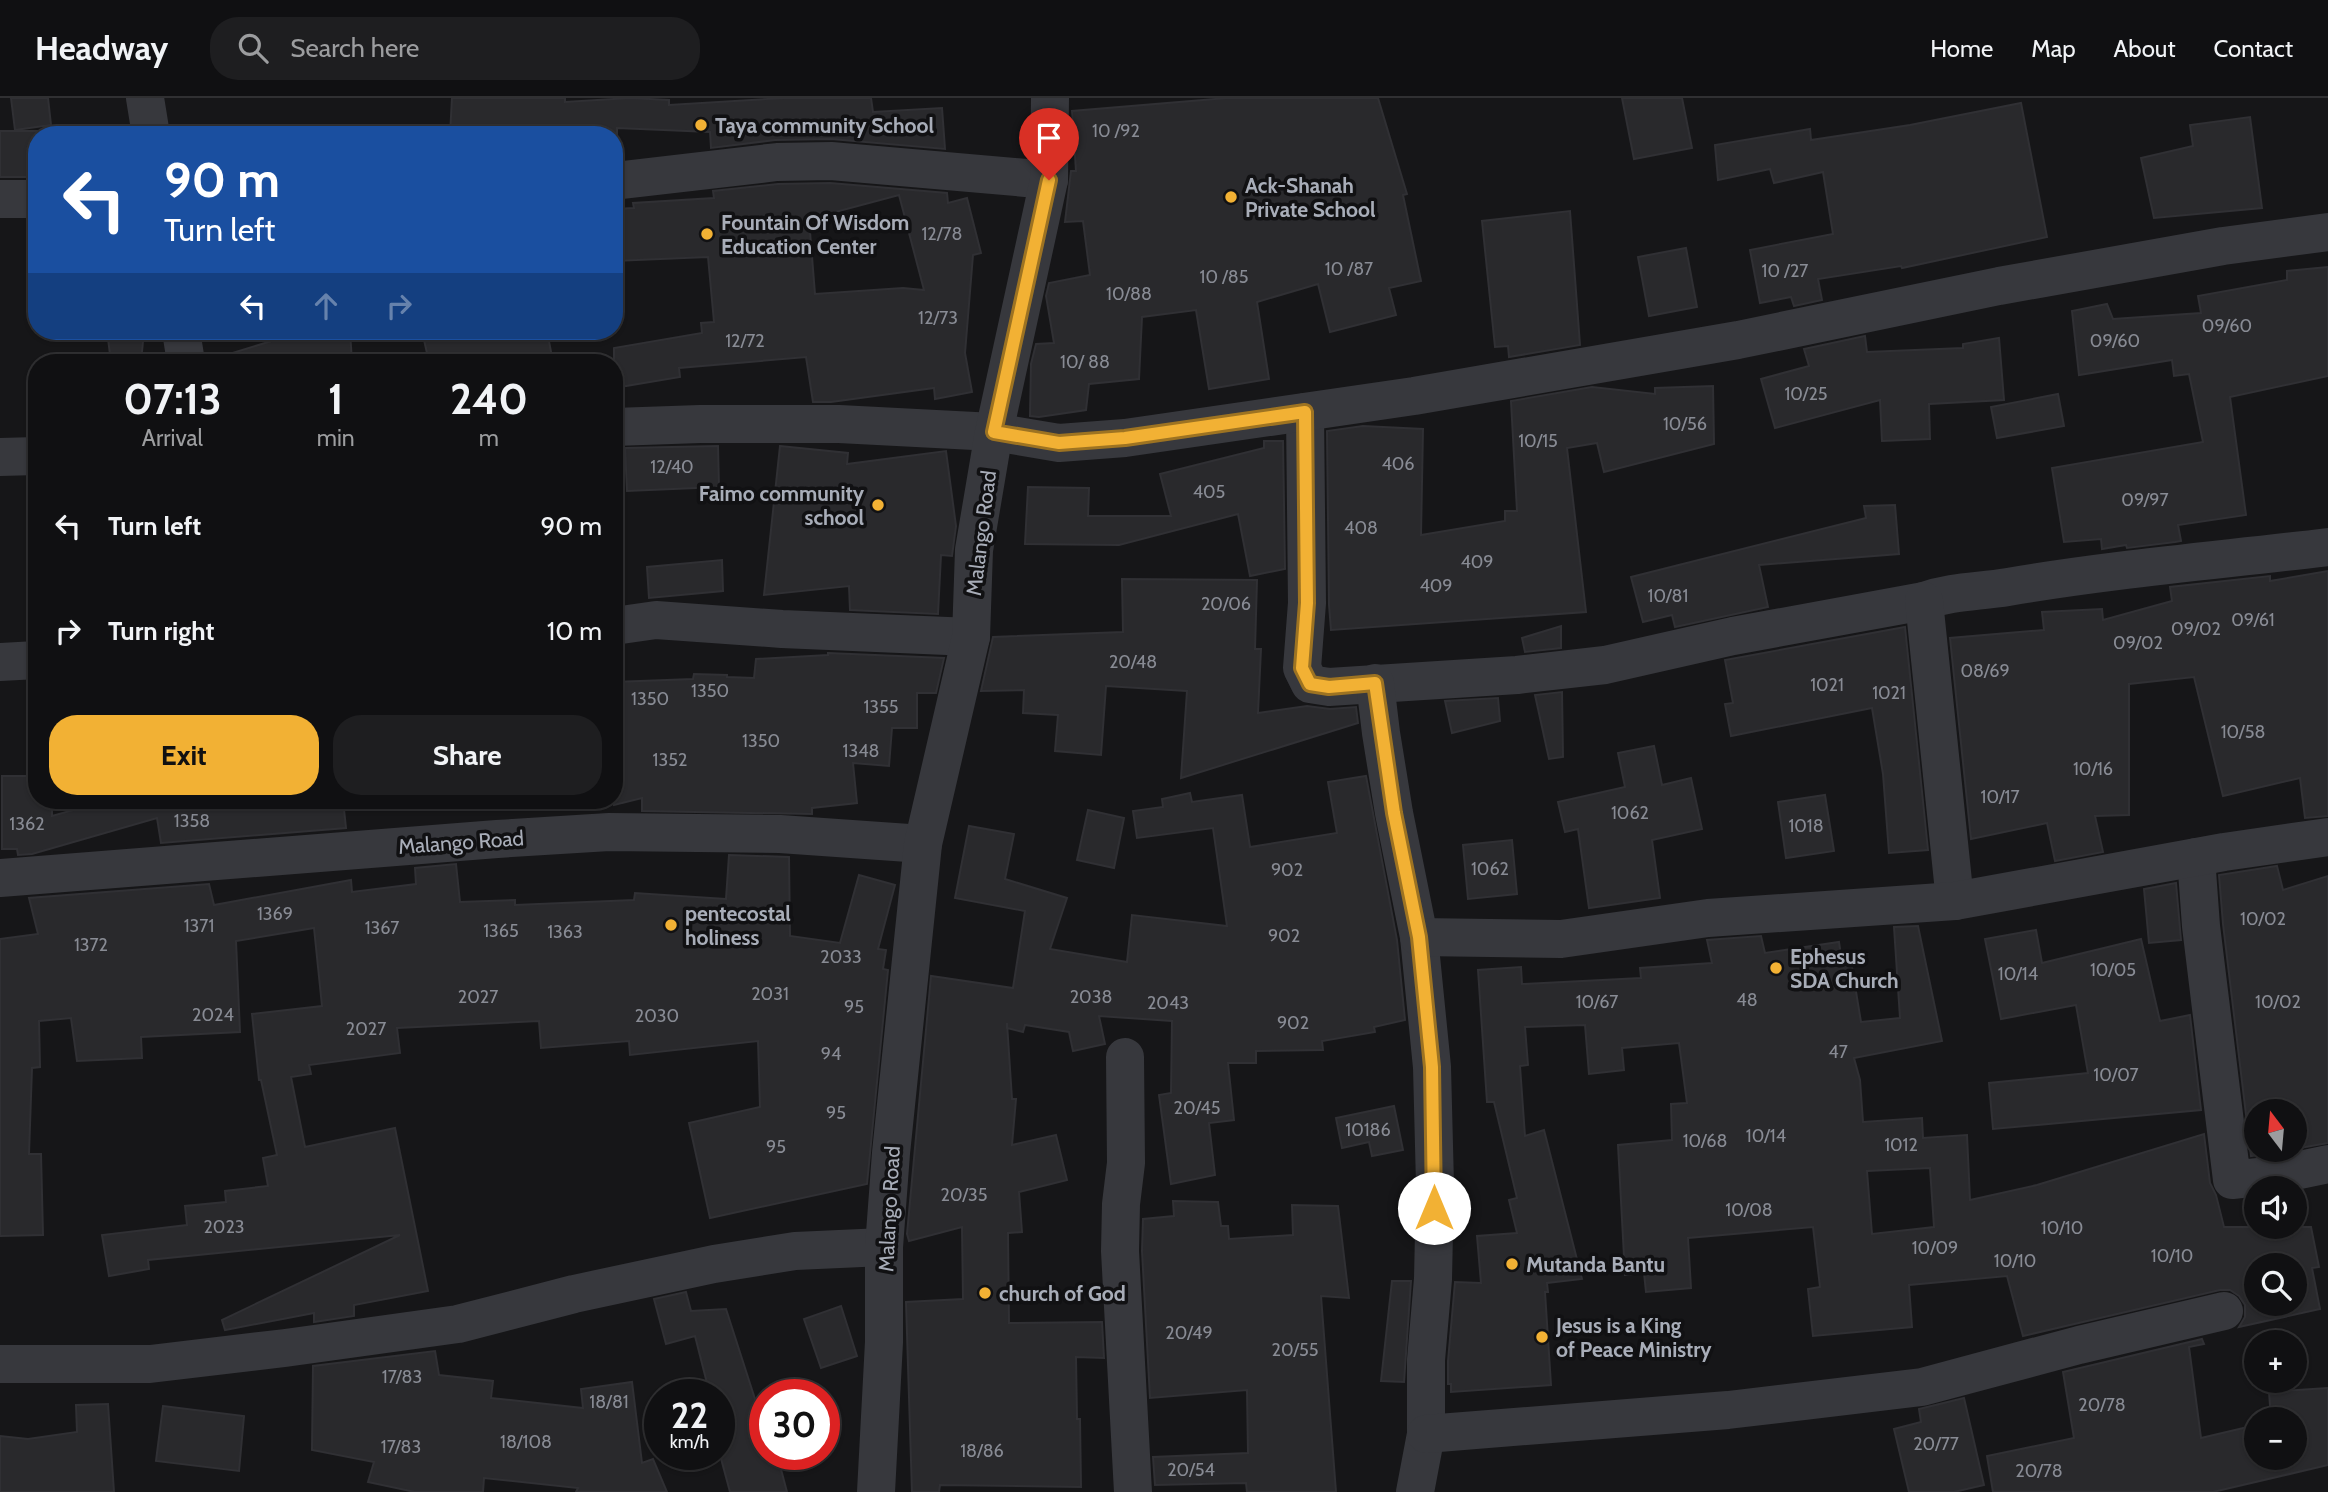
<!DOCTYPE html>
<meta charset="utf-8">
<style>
body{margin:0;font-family:Cabin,sans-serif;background:#1e1e20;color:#f1f3f6;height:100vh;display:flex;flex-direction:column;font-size:26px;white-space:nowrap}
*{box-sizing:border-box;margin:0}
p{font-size:23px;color:#9c9d9f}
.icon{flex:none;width:38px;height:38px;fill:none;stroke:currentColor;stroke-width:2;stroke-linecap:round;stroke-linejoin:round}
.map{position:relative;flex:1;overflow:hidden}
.sheet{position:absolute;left:28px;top:256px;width:595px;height:455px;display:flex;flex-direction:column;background:#101012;border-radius:28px;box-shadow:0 2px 5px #0004,0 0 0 2px #303032}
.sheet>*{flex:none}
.hud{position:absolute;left:28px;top:28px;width:595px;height:214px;border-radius:28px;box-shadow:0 2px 5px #0004,0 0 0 2px #303032;background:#1a4fa0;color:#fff;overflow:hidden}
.needle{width:46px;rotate:344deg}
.fabs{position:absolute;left:2244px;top:1001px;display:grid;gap:14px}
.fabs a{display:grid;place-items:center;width:63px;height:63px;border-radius:50%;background:#101012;box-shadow:0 2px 5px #0004,0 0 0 2px #303032;font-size:35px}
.speed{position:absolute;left:644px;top:1281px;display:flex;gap:14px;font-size:35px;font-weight:700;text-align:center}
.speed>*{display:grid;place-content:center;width:91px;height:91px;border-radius:50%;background:#101012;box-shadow:0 2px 5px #0004,0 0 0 2px #303032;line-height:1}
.speed small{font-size:18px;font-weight:400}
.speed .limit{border:10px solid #d22;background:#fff;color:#111}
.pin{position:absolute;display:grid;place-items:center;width:60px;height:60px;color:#fff;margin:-72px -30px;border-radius:50% 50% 50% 0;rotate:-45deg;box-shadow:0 0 7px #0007}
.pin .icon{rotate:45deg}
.me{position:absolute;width:77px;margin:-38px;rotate:0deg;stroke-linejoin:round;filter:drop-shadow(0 0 5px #0008)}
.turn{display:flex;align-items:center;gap:24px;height:147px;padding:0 21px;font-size:32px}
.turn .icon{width:91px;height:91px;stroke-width:2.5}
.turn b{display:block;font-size:49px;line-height:60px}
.lanes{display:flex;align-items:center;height:66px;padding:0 21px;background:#0003;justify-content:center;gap:35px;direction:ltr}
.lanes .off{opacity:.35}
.eta{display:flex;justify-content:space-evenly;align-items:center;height:119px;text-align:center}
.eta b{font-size:42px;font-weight:800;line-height:49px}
.primary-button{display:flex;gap:14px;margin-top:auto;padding:14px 21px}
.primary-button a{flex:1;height:80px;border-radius:28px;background:#f2b134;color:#111;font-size:28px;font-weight:800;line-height:80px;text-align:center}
.primary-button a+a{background:#1e1e20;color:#f1f3f6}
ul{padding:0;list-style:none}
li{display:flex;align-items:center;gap:21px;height:105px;padding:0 21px}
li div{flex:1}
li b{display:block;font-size:26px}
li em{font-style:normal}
header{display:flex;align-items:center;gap:42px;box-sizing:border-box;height:98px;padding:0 35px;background:#101012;border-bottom:2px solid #303032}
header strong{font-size:33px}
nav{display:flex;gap:38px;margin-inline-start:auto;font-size:24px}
.search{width:490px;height:63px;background:#1e1e20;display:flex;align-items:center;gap:18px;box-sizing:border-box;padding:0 24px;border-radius:28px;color:#9c9d9f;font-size:26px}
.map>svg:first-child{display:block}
.building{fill:#29292c;stroke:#303034;stroke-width:2;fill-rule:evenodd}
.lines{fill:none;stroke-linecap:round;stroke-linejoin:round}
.street{stroke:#37383d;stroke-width:38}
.route-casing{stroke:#9d7322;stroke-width:18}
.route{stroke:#f2b134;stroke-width:12}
.poi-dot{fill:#f2b134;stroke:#111113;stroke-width:2.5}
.labels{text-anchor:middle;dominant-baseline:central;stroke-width:7;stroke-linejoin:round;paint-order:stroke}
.number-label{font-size:18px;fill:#888b94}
.poi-label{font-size:21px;font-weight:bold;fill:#a8adb8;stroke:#111113;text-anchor:start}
.street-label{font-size:21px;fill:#a8adb8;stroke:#111113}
</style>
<header>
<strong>Headway</strong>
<div class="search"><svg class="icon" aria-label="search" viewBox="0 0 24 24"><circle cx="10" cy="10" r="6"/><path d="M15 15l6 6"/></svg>Search here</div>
<nav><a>Home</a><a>Map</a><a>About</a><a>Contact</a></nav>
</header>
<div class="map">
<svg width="2328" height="1394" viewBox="0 0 2328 1394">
<rect width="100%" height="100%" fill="#161618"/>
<g class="building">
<polygon points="11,0 48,0 51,27 15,32"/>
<polygon points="452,0 565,0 565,4 630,0 669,2 669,7 784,0 871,0 873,14 942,10 945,51 831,41 775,42 711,50 710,34 617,30 617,37 450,37"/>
<polygon points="1227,0 1378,0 1407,96 1403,97 1421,183 1389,190 1396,217 1330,234 1318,186 1257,204 1269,281 1209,291 1196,212 1142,219 1139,281 1089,286 1086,312 1039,319 1030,318 1031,266 1036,246 1054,245 1046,198 1049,185 1090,177 1083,123 1065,124 1071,73 1076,73 1072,13"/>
<polygon points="1622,0 1682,0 1692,50 1634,61"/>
<polygon points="2021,5 2047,139 1902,170 1901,168 1818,181 1822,202 1794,208 1791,199 1760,205 1750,152 1833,136 1823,74 1774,85 1770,71 1718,82 1715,47 1810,31 1811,42 1910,27"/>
<polygon points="2250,19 2262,110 2154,120 2141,60 2193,48 2190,27"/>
<rect x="0" y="33" width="37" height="46"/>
<path d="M830,85L947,95L948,105L967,100L981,155L973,157L965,255L972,294L935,301L934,290L831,304H813L806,259L679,270L680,279L614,290V250L702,235L701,225L714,224L708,159L614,163V111L634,110L633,105L714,100L713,93L778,86ZM899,97L924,192L903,190L815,196L809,121Z"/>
<polygon points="1570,113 1580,247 1509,259 1508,248 1495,249 1482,123"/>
<polygon points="1686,150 1697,209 1649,218 1638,159"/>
<polygon points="2328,169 2328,278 2230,299 2246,417 2178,427 2181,443 2175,444 2127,450 2126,447 2102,451 2101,441 2064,444 2052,370 2203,344 2189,276 2174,278 2172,262 2079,277 2072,213 2107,206 2113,221 2201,215 2198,198 2287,182 2287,173"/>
<polygon points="107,233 144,233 141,264 111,264"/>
<polygon points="304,233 350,233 352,264 227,264 226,257"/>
<polygon points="422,233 547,233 553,264 429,264"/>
<polygon points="1865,238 1867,254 1963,250 1963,246 1999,240 2004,302 1929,306 1930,341 1882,343 1880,302 1775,330 1761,281 1809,268 1804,251"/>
<polygon points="1713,288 1714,346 1604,374 1597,345 1567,350 1586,514 1331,532 1329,507 1327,333 1363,328 1423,331 1421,437 1505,423 1505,413 1517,413 1511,303 1592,289 1655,296 1655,290"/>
<polygon points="2058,296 2064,328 1997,340 1991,309"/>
<polygon points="1264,343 1283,343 1285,471 1250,478 1238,416 1119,447 1025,446 1028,389 1089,390 1088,418 1171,418 1160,376 1264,350"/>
<polygon points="718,348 719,389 627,393 625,350"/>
<polygon points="780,348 848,355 847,366 946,353 956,428 952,458 941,457 938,516 850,512 849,488 764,497"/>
<polygon points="1895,407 1899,456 1759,467 1768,509 1675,529 1672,517 1643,524 1631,479 1866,420 1864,408"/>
<polygon points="722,462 723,493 649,500 647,469"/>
<polygon points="2328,473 2328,718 2305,720 2300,680 2223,698 2194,579 2129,586 2129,717 2095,718 2103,754 2055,763 2047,725 1971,741 1950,540 2044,532 2042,514 2102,511 2103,522 2172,503 2170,489 2270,478 2270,483"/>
<polygon points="1122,481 1257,482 1255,551 1261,551 1258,615 1307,608 1330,611 1356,609 1358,625 1181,680 1187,593 1106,588 1101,657 1055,653 1058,617 1023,615 1024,592 981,593 993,539 1123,534"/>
<polygon points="1561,528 1561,550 1525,554 1522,540"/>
<polygon points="1905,529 1928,752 1889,755 1883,676 1872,610 1731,638 1725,606 1733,605 1725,562"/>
<polygon points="828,555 944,560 936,595 917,595 917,630 892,630 889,668 853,665 857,705 812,710 812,716 642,713 642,700 614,707 614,584 693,581 694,576 727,577 727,579 754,580 756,561 828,557"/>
<polygon points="1562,594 1563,659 1549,661 1535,597"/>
<polygon points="1498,600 1500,623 1452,635 1445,603"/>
<polygon points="1654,648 1662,687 1691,680 1702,731 1652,742 1660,800 1589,810 1578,731 1565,734 1558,704 1625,689 1618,655"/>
<polygon points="2,678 37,678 37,702 52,702 52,718 109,702 343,702 346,730 161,745 157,720 32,756 18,757 17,751 2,751"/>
<polygon points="1366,678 1397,842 1405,922 1374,929 1375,934 1322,943 1323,952 1256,953 1256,965 1228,965 1234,1022 1209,1025 1215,1077 1171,1086 1159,997 1171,995 1172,923 1099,918 1105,946 1073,953 1069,934 1025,927 1023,934 1007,930 1007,925 1012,1001 1016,1001 1012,1047 1056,1037 1067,1082 1019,1094 1022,1134 1008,1135 1009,1225 1102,1224 1104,1260 1076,1259 1077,1321 1080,1321 1081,1389 940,1387 939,1394 912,1394 906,1204 963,1201 962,1129 909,1143 907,1136 931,878 1013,890 1025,813 955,800 969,728 1014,736 1005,781 1067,800 1050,851 1127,864 1132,817 1227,828 1213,730 1137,740 1133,713 1163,709 1162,701 1190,695 1192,704 1242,697 1250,749 1337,735 1328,684"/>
<polygon points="1825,697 1834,753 1786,760 1778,704"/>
<polygon points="1088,712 1124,720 1114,770 1077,762"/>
<polygon points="1512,742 1517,796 1468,801 1463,747"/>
<polygon points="729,757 789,759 790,838 840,845 859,777 895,787 878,851 886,852 883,871 888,872 867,1086 710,1120 689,1025 760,1009 758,943 630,957 629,943 541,950 539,923 397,930 400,955 309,967 311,976 291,979 305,1049 395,1030 428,1193 354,1207 354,1218 314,1224 314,1215 225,1232 222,1222 400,1137 148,1162 149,1171 109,1178 102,1137 187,1127 185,1108 226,1104 225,1093 268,1088 263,1060 277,1057 261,982 259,982 252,916 322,908 314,830 236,843 240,934 141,939 142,960 77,963 71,920 39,923 40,969 32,970 29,1056 41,1056 43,1137 0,1138 0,841 38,836 29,800 209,786 214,807 351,782 352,794 416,786 415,770 456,766 460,804 515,802 515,807 634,802 635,795 726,801"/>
<polygon points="2277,768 2283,792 2328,778 2328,1045 2294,1051 2294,1013 2256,1013 2256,1052 2290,1052 2251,1058 2223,826 2219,777"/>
<polygon points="2176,785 2181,842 2149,845 2144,791"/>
<path d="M1918,828L1942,943L1854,960L1860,982L1863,1024L1922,1020L1923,1040L1967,1037L1970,1102L2037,1087L2204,1036L2210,1085L2216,1097L2224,1129H2311L2319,1169L2312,1170L2320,1211L2239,1229L2245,1219V1207L2239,1198L2230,1192H2220L2023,1238L2007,1178L1909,1187L1912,1229L1813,1238L1808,1191L1820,1189L1813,1129L1688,1140L1691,1190L1646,1194L1644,1175L1625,1177L1618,1047L1672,1042L1671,1006L1687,1005L1679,945L1622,950L1624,972L1589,976L1585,927L1525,929L1528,967L1520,968L1525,1038L1544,1032L1582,1181L1547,1185L1548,1194H1545L1551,1287L1451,1294V1286H1448V1263L1455,1184L1481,1185L1477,1138L1517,1135L1509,1102L1517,1100L1494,1004H1487L1478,872L1521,869L1522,886L1641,880L1640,870L1712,865L1707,842L1761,838L1765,855L1839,844L1842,865L1851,863L1861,924L1900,920L1894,829ZM1930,1070L1934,1129L1872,1136L1867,1073ZM2256,1167H2294V1206H2256Z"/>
<polygon points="2036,832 2042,865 2141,841 2160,923 2190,917 2201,1012 1993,1031 1989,985 2088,975 2076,907 2001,921 1985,841"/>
<polygon points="1394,1008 1403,1052 1372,1058 1369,1044 1342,1050 1336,1020"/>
<polygon points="1173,1103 1218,1104 1221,1128 1228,1128 1229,1141 1293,1137 1292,1107 1338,1108 1349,1200 1321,1198 1336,1394 1247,1394 1246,1385 1155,1387 1153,1359 1248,1355 1247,1292 1150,1300 1142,1153 1143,1121 1174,1118"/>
<polygon points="1392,1183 1411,1183 1404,1284 1381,1283"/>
<polygon points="686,1194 691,1213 726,1211 765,1332 765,1356 777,1356 787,1394 730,1394 719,1353 719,1297 710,1297 695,1238 666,1246 654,1201"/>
<polygon points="841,1208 857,1258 821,1270 804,1221"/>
<polygon points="2202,1241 2204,1246 2189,1249 2201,1340 2256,1327 2256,1360 2294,1360 2294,1321 2271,1321 2269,1294 2328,1290 2328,1367 2213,1394 1993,1394 1987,1358 2074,1340 2063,1274"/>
<polygon points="435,1253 439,1277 493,1283 491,1300 583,1310 581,1291 632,1284 642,1365 653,1361 667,1394 576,1394 578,1390 484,1380 483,1394 415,1394 368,1384 374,1364 312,1352 313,1268"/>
<polygon points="1964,1300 1984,1387 1954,1394 1909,1394 1894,1331 1921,1324 1919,1311"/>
<polygon points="108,1306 114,1394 0,1394 0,1338 28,1341 77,1334 76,1307"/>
<polygon points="163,1308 244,1318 239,1373 156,1363"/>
</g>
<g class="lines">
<g class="street">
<polyline points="145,0 151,37"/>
<polyline points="614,83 777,64 831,63 1049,82"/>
<polyline points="0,101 37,101"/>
<polyline points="181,233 186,264"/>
<path d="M1305,314L1307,505L1302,570L1310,586L1329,589L1517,577L1605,567L1733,538L1924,503C1953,493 1978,494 2008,489C2114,471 2221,462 2328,449"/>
<polyline points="614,329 700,326 839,326 994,334 1059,345 1125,340 1414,298 1738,242 1999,188 2223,148 2328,134"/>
<polyline points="0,359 37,358"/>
<polyline points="1924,503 1955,803"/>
<polyline points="614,528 656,522 782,531 971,539"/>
<polyline points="0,564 37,562"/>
<polyline points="1375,585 1381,635 1394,715 1419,839 1432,969 1435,1087 1433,1181 1426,1262 1426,1336 1415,1394"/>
<polyline points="2196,759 2201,828 2232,1082 2276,1077 2328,1066"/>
<polyline points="0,780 497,741 609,734 780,736 923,746"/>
<polyline points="1419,839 1561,841 1708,820 1955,803 2224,754 2328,739"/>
<polyline points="1125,959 1126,1065 1121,1106 1120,1153 1133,1394"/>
<polyline points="0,1266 150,1266 285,1250 458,1226 574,1196 714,1166 795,1153 884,1149"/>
<polyline points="1426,1336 1728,1312 1922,1289 2079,1247 2224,1213"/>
<polyline points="876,1394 884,1244 884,1149 891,1055 923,746 971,539 974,452 994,334 1049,82 1050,0"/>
</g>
</g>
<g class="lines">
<defs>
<polyline id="route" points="1049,82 994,334 1059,345 1125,340 1305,314 1307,505 1302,570 1310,586 1329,589 1375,585 1394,715 1419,839 1432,969 1434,1110"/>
</defs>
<use href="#route" class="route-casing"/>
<use href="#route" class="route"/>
</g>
<g class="poi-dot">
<circle cx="701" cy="27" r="7"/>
<circle cx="1231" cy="99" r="7"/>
<circle cx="707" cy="136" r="7"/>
<circle cx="878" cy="407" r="7"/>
<circle cx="671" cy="827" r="7"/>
<circle cx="1776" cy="870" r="7"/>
<circle cx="1512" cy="1166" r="7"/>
<circle cx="985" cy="1195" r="7"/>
<circle cx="1542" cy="1239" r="7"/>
</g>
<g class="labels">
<g class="number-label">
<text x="1116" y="33">10 /92</text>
<text x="942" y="136">12/78</text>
<text x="1349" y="171">10 /87</text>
<text x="1785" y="173">10 /27</text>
<text x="1224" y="179">10 /85</text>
<text x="1129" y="196">10/88</text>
<text x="938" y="220">12/73</text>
<text x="2227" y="228">09/60</text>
<text x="745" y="243">12/72</text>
<text x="2115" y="243">09/60</text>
<text x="1085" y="264">10/ 88</text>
<text x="1806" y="296">10/25</text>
<text x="1685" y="326">10/56</text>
<text x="1538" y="343">10/15</text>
<text x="1398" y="366">406</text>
<text x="672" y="369">12/40</text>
<text x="1209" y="394">405</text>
<text x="2145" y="402">09/97</text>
<text x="1361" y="430">408</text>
<text x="1477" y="464">409</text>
<text x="1436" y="488">409</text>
<text x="1668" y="498">10/81</text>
<text x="1226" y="506">20/06</text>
<text x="2253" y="522">09/61</text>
<text x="2196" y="531">09/02</text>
<text x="2138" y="545">09/02</text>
<text x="1133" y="564">20/48</text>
<text x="1985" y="573">08/69</text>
<text x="1827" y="587">1021</text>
<text x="710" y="593">1350</text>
<text x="1889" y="595">1021</text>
<text x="650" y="601">1350</text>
<text x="881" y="609">1355</text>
<text x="2243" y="634">10/58</text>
<text x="761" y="643">1350</text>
<text x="861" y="653">1348</text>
<text x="670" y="662">1352</text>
<text x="2093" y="671">10/16</text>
<text x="2000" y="699">10/17</text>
<text x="1630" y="715">1062</text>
<text x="192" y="723">1358</text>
<text x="27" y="726">1362</text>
<text x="1806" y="728">1018</text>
<text x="1490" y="771">1062</text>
<text x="1287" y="772">902</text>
<text x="275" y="816">1369</text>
<text x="2263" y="821">10/02</text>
<text x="199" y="828">1371</text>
<text x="382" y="830">1367</text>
<text x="501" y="833">1365</text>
<text x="565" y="834">1363</text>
<text x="1284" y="838">902</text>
<text x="91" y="847">1372</text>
<text x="841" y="859">2033</text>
<text x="2113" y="872">10/05</text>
<text x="2018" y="876">10/14</text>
<text x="770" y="896">2031</text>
<text x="478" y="899">2027</text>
<text x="1091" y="899">2038</text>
<text x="1747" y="902">48</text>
<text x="1597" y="904">10/67</text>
<text x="2278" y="904">10/02</text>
<text x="1168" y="905">2043</text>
<text x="854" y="909">95</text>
<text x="213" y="917">2024</text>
<text x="657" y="918">2030</text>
<text x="1293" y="925">902</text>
<text x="366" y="931">2027</text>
<text x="1838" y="954">47</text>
<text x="831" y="956">94</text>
<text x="2116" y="977">10/07</text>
<text x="1197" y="1010">20/45</text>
<text x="836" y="1015">95</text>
<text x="1368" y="1032">10186</text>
<text x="1766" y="1038">10/14</text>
<text x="1705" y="1043">10/68</text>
<text x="1901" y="1047">1012</text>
<text x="776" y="1049">95</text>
<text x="964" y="1097">20/35</text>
<text x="1749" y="1112">10/08</text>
<text x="224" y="1129">2023</text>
<text x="2062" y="1130">10/10</text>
<text x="1935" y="1150">10/09</text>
<text x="2172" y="1158">10/10</text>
<text x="2015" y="1163">10/10</text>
<text x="1189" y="1235">20/49</text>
<text x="1295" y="1252">20/55</text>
<text x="402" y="1279">17/83</text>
<text x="609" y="1304">18/81</text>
<text x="2102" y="1307">20/78</text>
<text x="526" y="1344">18/108</text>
<text x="1936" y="1346">20/77</text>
<text x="401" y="1349">17/83</text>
<text x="982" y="1353">18/86</text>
<text x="1191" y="1372">20/54</text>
<text x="2039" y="1373">20/78</text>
</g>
<g class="poi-label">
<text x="715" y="27">Taya community School</text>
<text x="1245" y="87">Ack-Shanah<tspan x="1245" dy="24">Private School</tspan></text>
<text x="721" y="124">Fountain Of Wisdom<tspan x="721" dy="24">Education Center</tspan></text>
<text x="864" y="395" text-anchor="end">Faimo community<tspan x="864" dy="24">school</tspan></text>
<text x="685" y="815">pentecostal<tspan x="685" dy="24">holiness</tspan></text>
<text x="1790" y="858">Ephesus<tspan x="1790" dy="24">SDA Church</tspan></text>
<text x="1526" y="1166">Mutanda Bantu</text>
<text x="999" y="1195">church of God</text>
<text x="1556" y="1227">Jesus is a King<tspan x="1556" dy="24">of Peace Ministry</tspan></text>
</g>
<g class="street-label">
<text transform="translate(981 435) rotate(-83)">Malango Road</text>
<text transform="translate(461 744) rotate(-4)">Malango Road</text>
<text transform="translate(889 1111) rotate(-87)">Malango Road</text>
</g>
</g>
</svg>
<div class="fabs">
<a><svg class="needle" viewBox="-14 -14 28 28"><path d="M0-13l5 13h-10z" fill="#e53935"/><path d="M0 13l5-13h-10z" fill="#9c9d9f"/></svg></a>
<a><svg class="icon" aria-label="sound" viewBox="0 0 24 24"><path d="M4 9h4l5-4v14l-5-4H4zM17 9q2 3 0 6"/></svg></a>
<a><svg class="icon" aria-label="search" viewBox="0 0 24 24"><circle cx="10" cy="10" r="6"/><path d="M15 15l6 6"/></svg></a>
<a>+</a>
<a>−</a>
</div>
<div class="speed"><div>22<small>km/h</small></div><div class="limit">30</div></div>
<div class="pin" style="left:1049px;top:82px;background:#d93025"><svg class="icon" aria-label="arrive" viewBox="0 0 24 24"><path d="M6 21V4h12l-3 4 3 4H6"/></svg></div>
<svg class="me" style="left:1434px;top:1110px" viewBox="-20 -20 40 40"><circle r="19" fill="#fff"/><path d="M0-13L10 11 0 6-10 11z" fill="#f2b134"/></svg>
<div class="hud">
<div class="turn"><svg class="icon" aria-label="left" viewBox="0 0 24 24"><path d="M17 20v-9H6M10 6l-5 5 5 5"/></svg><div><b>90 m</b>Turn left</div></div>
<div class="lanes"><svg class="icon" aria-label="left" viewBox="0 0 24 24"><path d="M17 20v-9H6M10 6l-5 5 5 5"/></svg><svg class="icon off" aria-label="ahead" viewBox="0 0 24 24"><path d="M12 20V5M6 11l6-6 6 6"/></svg><svg class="icon off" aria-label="right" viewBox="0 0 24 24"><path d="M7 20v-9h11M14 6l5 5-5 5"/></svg></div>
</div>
<section class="sheet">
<div class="eta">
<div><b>07:13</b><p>Arrival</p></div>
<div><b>1</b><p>min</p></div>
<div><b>240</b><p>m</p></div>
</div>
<ul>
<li><svg class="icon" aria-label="left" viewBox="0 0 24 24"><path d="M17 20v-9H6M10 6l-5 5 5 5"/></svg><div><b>Turn left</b></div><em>90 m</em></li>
<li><svg class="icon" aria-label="right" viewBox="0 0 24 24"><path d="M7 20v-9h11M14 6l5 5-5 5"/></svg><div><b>Turn right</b></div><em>10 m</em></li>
</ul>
<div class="primary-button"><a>Exit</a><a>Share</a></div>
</section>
</div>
